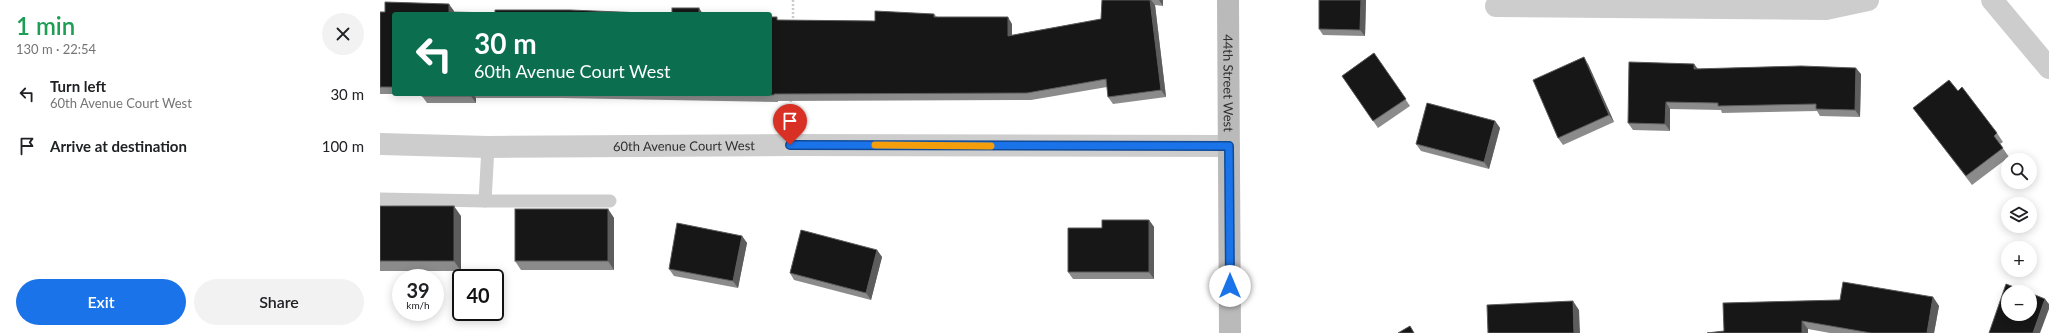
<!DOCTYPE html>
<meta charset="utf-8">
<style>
body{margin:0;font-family:Lato,sans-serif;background:#f2f2f2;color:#202124;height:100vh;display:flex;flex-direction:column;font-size:15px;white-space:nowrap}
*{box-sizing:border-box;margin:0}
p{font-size:13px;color:#757577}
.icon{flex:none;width:22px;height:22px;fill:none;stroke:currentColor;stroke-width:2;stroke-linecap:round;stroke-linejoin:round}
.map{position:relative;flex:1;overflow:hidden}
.panel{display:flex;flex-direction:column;background:#fff;width:380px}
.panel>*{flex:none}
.banner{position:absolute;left:12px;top:12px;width:380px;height:84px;border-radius:4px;box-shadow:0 2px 10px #0003;background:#0b6e4f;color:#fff;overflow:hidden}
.controls{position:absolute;left:1621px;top:153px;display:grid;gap:8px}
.controls a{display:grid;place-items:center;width:36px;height:36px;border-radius:50%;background:#fff;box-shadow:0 2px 10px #0003;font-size:20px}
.speed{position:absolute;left:12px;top:269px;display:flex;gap:8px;font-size:20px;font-weight:700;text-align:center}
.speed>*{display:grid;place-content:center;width:52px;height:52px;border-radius:50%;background:#fff;box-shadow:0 2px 10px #0003;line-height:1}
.speed small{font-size:10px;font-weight:400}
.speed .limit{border:2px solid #111;border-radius:6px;background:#fff;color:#111}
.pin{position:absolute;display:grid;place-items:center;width:34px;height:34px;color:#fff;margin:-41px -17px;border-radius:50% 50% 50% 0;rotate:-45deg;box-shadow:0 0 4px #0007}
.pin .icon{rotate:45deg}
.me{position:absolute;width:44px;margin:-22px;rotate:0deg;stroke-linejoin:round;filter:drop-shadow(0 0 3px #0008)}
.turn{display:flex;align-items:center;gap:14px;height:84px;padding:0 16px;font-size:18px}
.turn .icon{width:52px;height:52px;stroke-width:2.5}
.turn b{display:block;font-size:28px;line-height:34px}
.round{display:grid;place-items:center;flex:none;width:42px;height:42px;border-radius:21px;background:#f2f2f2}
.head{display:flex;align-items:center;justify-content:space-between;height:68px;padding:0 16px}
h1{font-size:24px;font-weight:600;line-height:30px;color:#1e9e55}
.action{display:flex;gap:8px;margin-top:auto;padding:8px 16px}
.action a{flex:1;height:46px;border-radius:24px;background:#1a73e8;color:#fff;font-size:16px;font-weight:600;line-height:46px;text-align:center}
.action a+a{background:#f2f2f2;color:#202124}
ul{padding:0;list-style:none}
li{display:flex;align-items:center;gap:12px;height:52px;padding:0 16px}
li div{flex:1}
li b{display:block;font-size:15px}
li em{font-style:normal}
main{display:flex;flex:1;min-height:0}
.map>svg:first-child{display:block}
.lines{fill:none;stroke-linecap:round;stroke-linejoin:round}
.path{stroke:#cacaca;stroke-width:2.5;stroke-dasharray:2 2;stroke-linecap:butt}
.lane{stroke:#cdcdcd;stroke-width:13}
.street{stroke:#cdcdcd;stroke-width:22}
.secondary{stroke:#bababa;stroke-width:22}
.wall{fill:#8b8b8b}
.shaded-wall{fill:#5d5d5d}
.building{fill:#171717;stroke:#5d5d5d}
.route-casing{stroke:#114b97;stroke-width:10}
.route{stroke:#1a73e8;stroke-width:7}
.slow{stroke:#f59e0b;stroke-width:7}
.labels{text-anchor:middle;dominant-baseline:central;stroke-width:4;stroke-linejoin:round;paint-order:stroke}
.street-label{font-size:13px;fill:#303030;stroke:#fff}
</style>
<main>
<section class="panel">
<div class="head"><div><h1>1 min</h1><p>130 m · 22:54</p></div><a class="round"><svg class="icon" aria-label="close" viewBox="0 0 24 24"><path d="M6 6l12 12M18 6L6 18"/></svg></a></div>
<ul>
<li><svg class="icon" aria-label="left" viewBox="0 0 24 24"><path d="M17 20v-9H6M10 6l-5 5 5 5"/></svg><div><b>Turn left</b><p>60th Avenue Court West</p></div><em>30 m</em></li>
<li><svg class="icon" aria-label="arrive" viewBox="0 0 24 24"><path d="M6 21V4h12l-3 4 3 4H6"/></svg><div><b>Arrive at destination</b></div><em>100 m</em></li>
</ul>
<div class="action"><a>Exit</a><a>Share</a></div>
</section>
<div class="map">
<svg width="1669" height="333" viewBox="0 0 1669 333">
<rect width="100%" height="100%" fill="#fff"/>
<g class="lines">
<g class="path">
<polyline points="413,22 413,0"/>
<polyline points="410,118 411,99"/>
</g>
<g class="lane">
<polyline points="0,199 105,201 108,147"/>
<polyline points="105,201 230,201"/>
</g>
<g class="street">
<polyline points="1612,0 1669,68"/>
<polyline points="1116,6 1446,9 1488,0"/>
<path id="s1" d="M0,144L108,147L410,145L849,146"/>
</g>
<path class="secondary" id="s2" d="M848,0L850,333"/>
</g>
<g class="wall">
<polygon points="722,0 783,0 783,6 775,5 786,97 733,104 728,97 727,87 651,100 398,101 398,102 181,98 96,98 96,103 47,103 42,96 42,94 0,94 0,12 74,11 74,12 288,14 14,14 14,94 390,94 399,20 495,21 554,14 557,17 632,24 632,35 721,19"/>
<polygon points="986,0 985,36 943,35 939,29"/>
<polygon points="994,53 1030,106 998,128 962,76"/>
<polygon points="1208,64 1234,122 1183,145 1178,138"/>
<polygon points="1314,64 1318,69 1481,74 1480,117 1440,116 1437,111 1342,113 1341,110 1290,109 1290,131 1253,130 1248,123"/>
<polygon points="1578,91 1617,133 1623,142 1620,144 1629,157 1592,185 1533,108"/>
<polygon points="1115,121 1120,128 1109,169 1041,151 1036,144"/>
<polygon points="0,206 81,216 81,271 0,271"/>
<polygon points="228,209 234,218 234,270 141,270 135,261"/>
<polygon points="769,220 774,227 774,279 693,279 688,272 722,228"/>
<polygon points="362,236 367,243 358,288 294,276 289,269"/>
<polygon points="497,250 502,257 491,300 414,280 410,273"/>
<polygon points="1553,297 1559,306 1554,333 1450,333 1428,329 1428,333 1327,333 1344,331 1460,300"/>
</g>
<g class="shaded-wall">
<polygon points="770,0 771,0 775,5 786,97 781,90"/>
<polygon points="779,0 783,0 783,6"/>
<polygon points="981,0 986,0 985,36 980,30"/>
<polygon points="69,4 74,11 74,14 69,12"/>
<polygon points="319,8 323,14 319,14"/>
<polygon points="628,17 632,24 632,43 628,36"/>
<polygon points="1204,57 1208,64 1234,122 1229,115"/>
<polygon points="1314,64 1319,71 1314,69"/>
<polygon points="1476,68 1481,74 1480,117 1475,110"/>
<polygon points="91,94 93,94 96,98 96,103 91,96"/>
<polygon points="1286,102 1290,109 1290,131 1285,124"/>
<polygon points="1115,121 1120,128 1109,169 1104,162"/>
<polygon points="74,206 81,216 81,271 74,261"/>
<polygon points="228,209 234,218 234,270 228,261"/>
<polygon points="769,220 774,227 774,279 769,272"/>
<polygon points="362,236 367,243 358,288 353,281"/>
<polygon points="497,250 502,257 491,300 486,293"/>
<polygon points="1553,297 1559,306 1554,333 1547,333"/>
<polygon points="1665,299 1669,304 1669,309 1660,333 1653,333"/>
<polygon points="1193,301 1199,310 1200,333 1194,333"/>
<polygon points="1422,321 1428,329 1428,333 1422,333"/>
</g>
<g class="building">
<polygon points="722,0 770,0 781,90 728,97 726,79 647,93 394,94 394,95 331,94 390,94 390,17 397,17 397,20 495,21 495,11 554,14 554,17 628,17 628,36 721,19"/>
<polygon points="939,0 981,0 980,30 939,29"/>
<polygon points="5,2 69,4 69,12 115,13 115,10 190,10 288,14 14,14 14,87 0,87 0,12 5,12"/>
<rect x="292" y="8" width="27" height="6"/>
<polygon points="994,53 1026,99 993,121 962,76"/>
<polygon points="1204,57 1229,115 1178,138 1153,80"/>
<polygon points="1249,62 1314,64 1314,69 1421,66 1476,68 1475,110 1436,109 1436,104 1338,106 1338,103 1286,102 1285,124 1248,123"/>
<polygon points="1569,80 1578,91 1582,87 1617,133 1614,136 1623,148 1586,176 1533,108"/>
<rect x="42" y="94" width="49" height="2"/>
<polygon points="1047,103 1115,121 1104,162 1036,144"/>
<rect x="0" y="206" width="74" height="55"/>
<rect x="135" y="209" width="93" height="52"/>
<polygon points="722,220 769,220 769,272 688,272 688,228 722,228"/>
<polygon points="297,223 362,236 353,281 289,269"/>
<polygon points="421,230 497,250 486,293 410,273"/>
<polygon points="1463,282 1553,297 1547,333 1491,333 1422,321 1422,333 1327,333 1344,331 1343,303 1460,300"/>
<polygon points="1626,284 1647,292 1628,292 1628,314 1650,314 1650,293 1665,299 1653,333 1609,333"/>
<polygon points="1193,301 1194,333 1108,333 1107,305"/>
<polygon points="1030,326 1034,333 1018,333"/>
</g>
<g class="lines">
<defs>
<polyline id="route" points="410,145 849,146 850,286"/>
</defs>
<use href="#route" class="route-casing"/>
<use href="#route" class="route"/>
<polyline class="slow" points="495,145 611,146"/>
</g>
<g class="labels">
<g class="street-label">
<text stroke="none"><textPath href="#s2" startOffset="83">44th Street West</textPath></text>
<text stroke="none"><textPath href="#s1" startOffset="304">60th Avenue Court West</textPath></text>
</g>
</g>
</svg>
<div class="controls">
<a><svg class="icon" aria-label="search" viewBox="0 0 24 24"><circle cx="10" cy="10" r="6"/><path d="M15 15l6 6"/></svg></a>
<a><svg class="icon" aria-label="layers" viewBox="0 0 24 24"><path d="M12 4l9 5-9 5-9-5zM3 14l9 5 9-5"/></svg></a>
<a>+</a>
<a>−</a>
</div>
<div class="speed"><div>39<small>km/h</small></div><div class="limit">40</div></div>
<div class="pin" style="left:410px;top:145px;background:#d93025"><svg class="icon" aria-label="arrive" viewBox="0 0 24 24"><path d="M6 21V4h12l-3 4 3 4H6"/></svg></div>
<svg class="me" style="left:850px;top:286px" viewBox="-20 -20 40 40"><circle r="19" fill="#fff"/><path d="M0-13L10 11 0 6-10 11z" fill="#1a73e8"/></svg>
<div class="banner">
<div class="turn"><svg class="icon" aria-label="left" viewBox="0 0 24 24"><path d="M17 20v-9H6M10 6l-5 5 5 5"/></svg><div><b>30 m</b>60th Avenue Court West</div></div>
</div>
</div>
</main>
